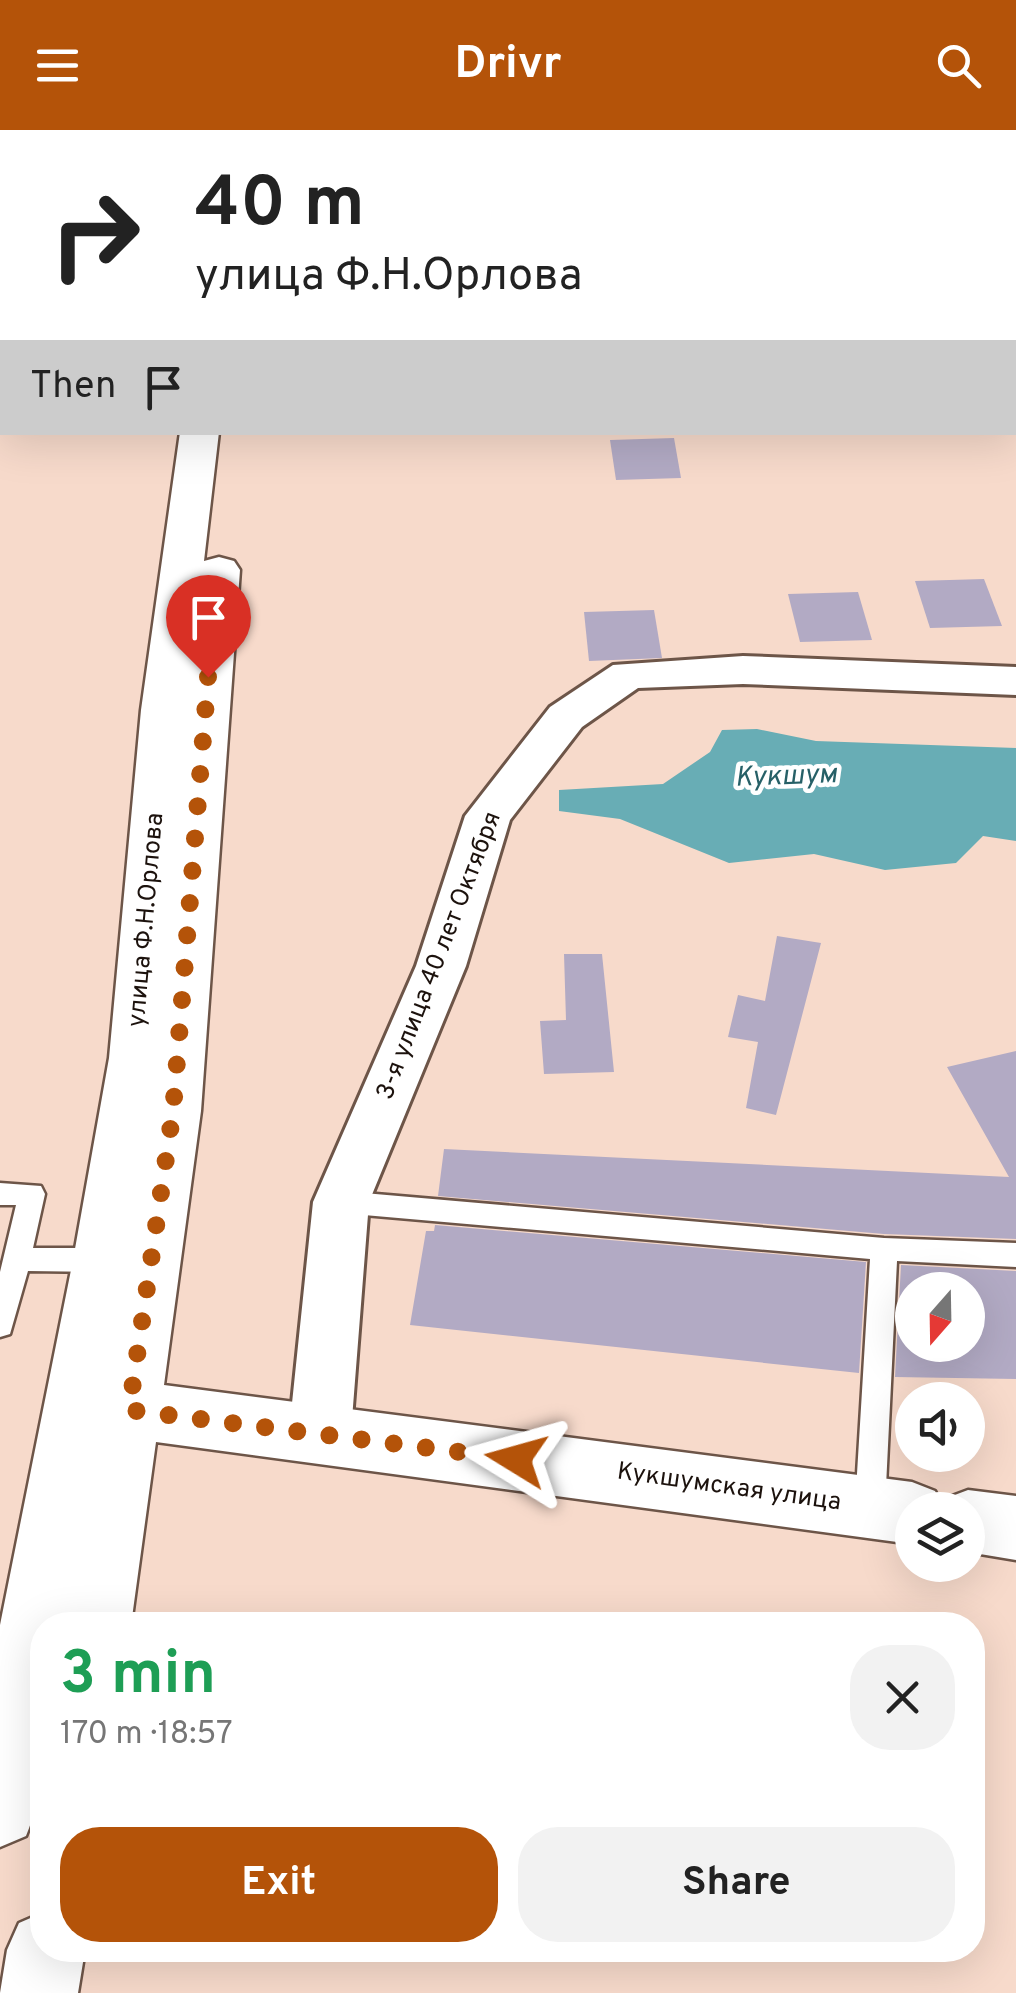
<!DOCTYPE html>
<meta charset="utf-8">
<style>
body{margin:0;font-family:Overpass,sans-serif;background:#f2f2f2;color:#222;height:100vh;display:flex;flex-direction:column;font-size:38px;white-space:nowrap}
*{box-sizing:border-box;margin:0}
p{font-size:32px;color:#767676}
.icon{flex:none;width:55px;height:55px;fill:none;stroke:currentColor;stroke-width:2;stroke-linecap:round;stroke-linejoin:round}
.map{position:relative;flex:1;overflow:hidden}
.panel{position:absolute;left:30px;top:1482px;width:955px;height:350px;display:flex;flex-direction:column;background:#fff;border-radius:40px;box-shadow:0 10px 40px #0002}
.panel>*{flex:none}
.guide{position:absolute;left:0px;top:0px;width:1018px;height:305px;box-shadow:0 10px 40px #0002;background:#fff;color:#222;overflow:hidden}
.needle{width:65px;rotate:200deg}
.fabs{position:absolute;left:895px;top:1142px;display:grid;gap:20px}
.fabs a{display:grid;place-items:center;width:90px;height:90px;border-radius:50%;background:#fff;box-shadow:0 10px 40px #0002;font-size:50px}
.pin{position:absolute;display:grid;place-items:center;width:85px;height:85px;color:#fff;margin:-102px -42px;border-radius:50% 50% 50% 0;rotate:-45deg;box-shadow:0 0 10px #0007}
.pin .icon{rotate:45deg}
.me{position:absolute;width:110px;margin:-55px;rotate:278deg;stroke-linejoin:round;filter:drop-shadow(0 0 8px #0008)}
.turn{display:flex;align-items:center;gap:35px;height:210px;padding:0 30px;font-size:45px}
.turn .icon{width:130px;height:130px;stroke-width:2.5}
.turn b{display:block;font-size:70px;line-height:85px}
.then{display:flex;align-items:center;height:95px;padding:0 30px;background:#0003;gap:20px;font-size:38px}
.round{display:grid;place-items:center;flex:none;width:105px;height:105px;border-radius:40px;background:#f2f2f2}
.head{display:flex;align-items:center;justify-content:space-between;height:170px;padding:0 30px}
h1{font-size:60px;font-weight:700;line-height:75px;color:#1e9e55}
.cta{display:flex;gap:20px;margin-top:auto;padding:20px 30px}
.cta a{flex:1;height:115px;border-radius:40px;background:#b45309;color:#fff;font-size:40px;font-weight:700;line-height:115px;text-align:center}
.cta a+a{background:#f2f2f2;color:#222}
header{display:flex;justify-content:space-between;align-items:center;height:130px;padding:0 30px;background:#b45309;color:#fff;font-size:45px;font-weight:700}
.map>svg:first-child{display:block}
.water{fill:#68adb5}
.building{fill:#b2aac4;fill-rule:evenodd}
.lines{fill:none;stroke-linecap:round;stroke-linejoin:round}
.lane-casing{stroke:#6d5548;stroke-width:5}
.street-casing{stroke:#6d5548;stroke-width:6}
.secondary-casing{stroke:#6d5548;stroke-width:5}
.lane{fill:#fff;fill-rule:evenodd}
.street{fill:#fff;fill-rule:evenodd}
.secondary{fill:#fff;fill-rule:evenodd}
.route{stroke:#b45309;stroke-width:18;stroke-dasharray:0 32.4}
.labels{text-anchor:middle;dominant-baseline:central;stroke-width:9;stroke-linejoin:round;paint-order:stroke}
.street-label{font-size:25px;fill:#1c120d;stroke:#fff}
.water-label{font-size:28px;font-style:italic;fill:#266067;stroke:#fff}
</style>
<header><svg class="icon" aria-label="menu" viewBox="0 0 24 24"><path d="M4 6h16M4 12h16M4 18h16"/></svg>Drivr<svg class="icon" aria-label="search" viewBox="0 0 24 24"><circle cx="10" cy="10" r="6"/><path d="M15 15l6 6"/></svg></header>
<div class="map">
<svg width="1016" height="1863" viewBox="0 0 1016 1863">
<rect width="100%" height="100%" fill="#f7dacb"/>
<polygon class="water" points="757,599 816,611 1016,618 1016,711 983,706 956,733 885,740 814,724 729,733 620,689 559,681 559,660 663,654 710,622 722,600"/>
<g class="building">
<polygon points="674,308 681,348 616,350 610,310"/>
<polygon points="984,449 1002,496 930,498 915,451"/>
<polygon points="858,462 872,510 800,512 788,464"/>
<polygon points="654,480 662,528 589,531 584,482"/>
<polygon points="777,806 821,813 776,985 746,978 758,912 728,907 738,865 765,871"/>
<polygon points="564,824 602,824 614,942 544,944 540,891 566,890"/>
<polygon points="1016,921 1016,1109 884,1104 438,1066 444,1019 1009,1047 947,937"/>
<polygon points="435,1095 866,1132 859,1243 410,1195 426,1101 434,1101"/>
<path d="M901,1135L1016,1141V1249L895,1247ZM912,1160H968V1215H912Z"/>
</g>
<g class="lines">
<defs>
<g id="lane">
<polygon points="0,1053 41,1056 45,1064 33,1118 103,1118 113,1122 117,1130 113,1138 103,1142 28,1141 10,1204 0,1207 0,1142 16,1075 0,1075"/>
<polygon points="341,1061 884,1108 1016,1113 1016,1137 897,1131 885,1377 881,1387 870,1391 859,1387 855,1377 870,1129 341,1083 332,1080 328,1072 332,1064"/>
</g>
<g id="street">
<rect x="635" y="0" width="30" height="2"/>
<polygon points="1016,0 1016,16 1015,16 1015,2 1003,2"/>
<rect x="0" y="23" width="2" height="18"/>
<rect x="1015" y="170" width="1" height="20"/>
<polygon points="0,198 2,199 2,220 0,220"/>
<polygon points="743,526 1016,537 1016,565 743,554 638,558 582,597 510,690 466,836 369,1072 351,1302 342,1322 320,1330 298,1322 289,1302 313,1072 416,836 465,686 550,577 613,535"/>
</g>
<g id="secondary">
<polygon points="225,0 257,0 257,2 226,2"/>
<path d="M180,302H219L204,431L219,427L234,431L240,440L201,981L164,1255L912,1352L935,1361L942,1375L944,1369L968,1360L1016,1366V1430L968,1422V1380H912V1414L156,1312L131,1495H42C42,1564 53,1641 26,1706L0,1717V1495L73,1130L109,928L141,580Z"/>
<polygon points="42,1783 42,1820 85,1820 78,1863 0,1863 7,1820 19,1793"/>
</g>
</defs>
<use href="#lane" class="lane-casing"/>
<use href="#street" class="street-casing"/>
<use href="#secondary" class="secondary-casing"/>
<use href="#lane" class="lane"/>
<use href="#street" class="street"/>
<use href="#secondary" class="secondary"/>
</g>
<g class="lines">
<polyline class="route" points="208,547 173,981 129,1280 516,1329"/>
</g>
<g class="labels">
<g class="street-label">
<text transform="translate(147 790) rotate(-85)">улица Ф.Н.Орлова</text>
<text transform="translate(440 826) rotate(-69)">3-я улица 40 лет Октября</text>
<text transform="translate(729 1358) rotate(8)">Кукшумская улица</text>
</g>
<g class="water-label">
<text transform="translate(786 647) rotate(-2)">Кукшум</text>
</g>
</g>
</svg>
<div class="fabs">
<a><svg class="needle" viewBox="-14 -14 28 28"><path d="M0-13l5 13h-10z" fill="#e53935"/><path d="M0 13l5-13h-10z" fill="#767676"/></svg></a>
<a><svg class="icon" aria-label="sound" viewBox="0 0 24 24"><path d="M4 9h4l5-4v14l-5-4H4zM17 9q2 3 0 6"/></svg></a>
<a><svg class="icon" aria-label="layers" viewBox="0 0 24 24"><path d="M12 4l9 5-9 5-9-5zM3 14l9 5 9-5"/></svg></a>
</div>
<div class="pin" style="left:208px;top:547px;background:#d93025"><svg class="icon" aria-label="arrive" viewBox="0 0 24 24"><path d="M6 21V4h12l-3 4 3 4H6"/></svg></div>
<svg class="me" style="left:516px;top:1329px" viewBox="-20 -20 40 40"><path d="M0-17L14 15 0 8-14 15z" fill="#b45309" stroke="#fff" stroke-width="4"/></svg>
<div class="guide">
<div class="turn"><svg class="icon" aria-label="right" viewBox="0 0 24 24"><path d="M7 20v-9h11M14 6l5 5-5 5"/></svg><div><b>40 m</b>улица Ф.Н.Орлова</div></div>
<div class="then">Then<svg class="icon" aria-label="arrive" viewBox="0 0 24 24"><path d="M6 21V4h12l-3 4 3 4H6"/></svg></div>
</div>
<section class="panel">
<div class="head"><div><h1>3 min</h1><p>170 m · 18:57</p></div><a class="round"><svg class="icon" aria-label="close" viewBox="0 0 24 24"><path d="M6 6l12 12M18 6L6 18"/></svg></a></div>
<div class="cta"><a>Exit</a><a>Share</a></div>
</section>
</div>
